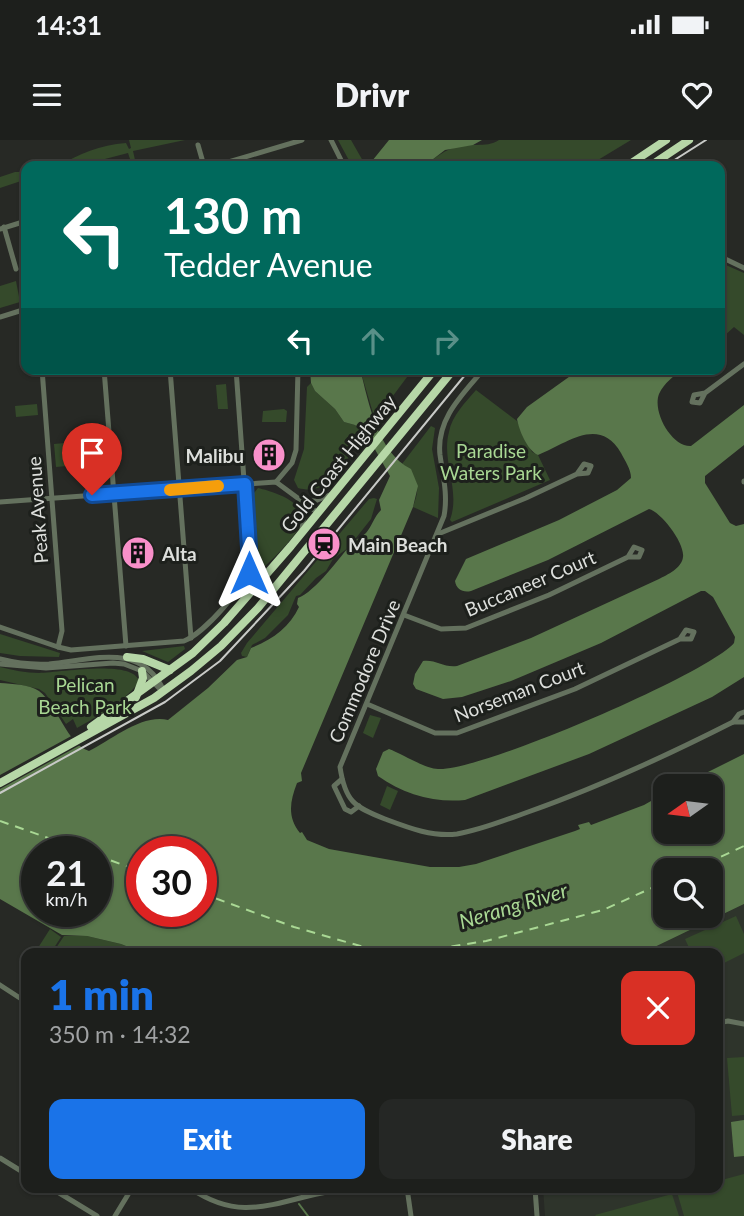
<!DOCTYPE html>
<meta charset="utf-8">
<style>
body{margin:0;font-family:Lato,sans-serif;background:#252725;color:#f1f3f6;height:100vh;display:flex;flex-direction:column;font-size:26px;white-space:nowrap}
*{box-sizing:border-box;margin:0}
p{font-size:23px;color:#a0a2a3}
.icon{flex:none;width:38px;height:38px;fill:none;stroke:currentColor;stroke-width:2;stroke-linecap:round;stroke-linejoin:round}
.map{position:relative;flex:1;overflow:hidden}
.sheet{position:absolute;left:21px;top:808px;width:702px;height:245px;display:flex;flex-direction:column;background:#1d1f1c;border-radius:14px;box-shadow:0 2px 5px #0004,0 0 0 2px #3b3d3b}
.sheet>*{flex:none}
.guide{position:absolute;left:21px;top:21px;width:704px;height:214px;border-radius:14px;box-shadow:0 2px 5px #0004,0 0 0 2px #3b3d3b;background:#00695c;color:#fff;overflow:hidden}
.needle{width:46px;rotate:256deg}
.fabs{position:absolute;left:653px;top:634px;display:grid;gap:14px}
.fabs a{display:grid;place-items:center;width:70px;height:70px;border-radius:14px;background:#1d1f1c;box-shadow:0 2px 5px #0004,0 0 0 2px #3b3d3b;font-size:35px}
.speed{position:absolute;left:21px;top:696px;display:flex;gap:14px;font-size:35px;font-weight:700;text-align:center}
.speed>*{display:grid;place-content:center;width:91px;height:91px;border-radius:50%;background:#1d1f1c;box-shadow:0 2px 5px #0004,0 0 0 2px #3b3d3b;line-height:1}
.speed small{font-size:18px;font-weight:400}
.speed .limit{border:10px solid #d22;background:#fff;color:#111}
.pin{position:absolute;display:grid;place-items:center;width:60px;height:60px;color:#fff;margin:-72px -30px;border-radius:50% 50% 50% 0;rotate:-45deg;box-shadow:0 0 7px #0007}
.pin .icon{rotate:45deg}
.me{position:absolute;width:77px;margin:-38px;rotate:0deg;stroke-linejoin:round;filter:drop-shadow(0 0 5px #0008)}
.turn{display:flex;align-items:center;gap:24px;height:147px;padding:0 28px;font-size:32px}
.turn .icon{width:91px;height:91px;stroke-width:2.5}
.turn b{display:block;font-size:49px;line-height:60px}
.lanes{display:flex;align-items:center;height:66px;padding:0 28px;background:#0003;justify-content:center;gap:35px;direction:ltr}
.lanes .off{opacity:.35}
.round{display:grid;place-items:center;flex:none;width:74px;height:74px;border-radius:14px;background:#252725}
.overview{display:flex;align-items:center;justify-content:space-between;height:119px;padding:0 28px}
h1{font-size:42px;font-weight:800;line-height:52px;color:#1a73e8}
.primary-button{display:flex;gap:14px;margin-top:auto;padding:14px 28px}
.primary-button a{flex:1;height:80px;border-radius:14px;background:#1a73e8;color:#fff;font-size:28px;font-weight:800;line-height:80px;text-align:center}
.primary-button a+a{background:#252725;color:#f1f3f6}
.status{display:flex;justify-content:space-between;align-items:center;height:49px;padding:0 35px;background:#1d1f1c;direction:ltr}
.status svg{height:19px;fill:currentColor}
header{display:flex;justify-content:space-between;align-items:center;height:91px;padding:0 28px;background:#1d1f1c;font-size:32px;font-weight:800}
.map>svg:first-child{display:block}
.built{fill:#2e342b}
.green{fill:#354a2b}
.water{fill:#59774b;fill-rule:evenodd}
.pier{fill:#272925}
.lines{fill:none;stroke-linecap:round;stroke-linejoin:round}
.stream{stroke:#59774b;stroke-width:2}
.ferry{stroke:#a9d894;stroke-width:2;stroke-dasharray:9 7;stroke-linecap:butt}
.minor{stroke:#64715e;stroke-width:5}
.highway{stroke:#b6d7a7;stroke-width:8}
.tram{stroke:#c8cac7;stroke-width:2}
.route-casing{stroke:#114b97;stroke-width:18}
.route{stroke:#1a73e8;stroke-width:12}
.slow{stroke:#f59e0b;stroke-width:12}
.labels{text-anchor:middle;dominant-baseline:central;stroke-width:6;stroke-linejoin:round;paint-order:stroke}
.park-label{font-size:19px;fill:#a8d793;stroke:#1d201c}
.poi-label{font-size:19px;font-weight:bold;fill:#dddfdc;stroke:#1d201c;text-anchor:start}
.street-label{font-size:19px;fill:#dddfdc;stroke:#1d201c}
.water-label{font-size:21px;font-style:italic;fill:#a9d894;stroke:#1d201c}
</style>
<div class="status"><b>14:31</b><svg viewBox="0 0 49 12"><path d="M0 12V9h3v3zM5 12V6h3v6zM10 12V3h3v9zM15 12V0h3v12zM26 1h20v11H26zM47 4h2v5h-2z"/></svg></div>
<header><svg class="icon" aria-label="menu" viewBox="0 0 24 24"><path d="M4 6h16M4 12h16M4 18h16"/></svg>Drivr<svg class="icon" aria-label="heart" viewBox="0 0 24 24"><path d="M12 20l-8-8c-3-5 5-10 8-4 3-6 11-1 8 4z"/></svg></header>
<div class="map">
<svg width="744" height="1076" viewBox="0 0 744 1076">
<rect width="100%" height="100%" fill="#272925"/>
<polygon class="built" points="744,764 744,1076 545,1076 543,1048 718,1048 718,814 640,814"/>
<g class="green">
<path d="M129,0H185L133,11L135,20L131,22L128,13L78,26H58C79,14 100,5 126,3L129,9L131,8Z"/>
<polygon points="338,0 351,0 363,21 366,20 368,23 366,26 352,26"/>
<path d="M499,0H631L588,26H424C435,18 445,9 460,6C473,3 487,8 499,0Z"/>
<polygon points="15,32 26,32 26,44 24,40 0,48 0,37"/>
<polygon points="719,122 744,133 744,195 734,187 724,196 719,186"/>
<polygon points="16,141 20,162 0,168 0,146"/>
<polygon points="360,229 413,229 375,280"/>
<path d="M311,243L315,251L335,269L344,282L355,285L364,294C346,315 335,358 298,348L294,340L304,309L307,247Z"/>
<polygon points="226,244 228,269 218,269 216,245"/>
<path d="M476,250L517,281L532,312L538,315L550,340L452,382L450,380C461,350 441,321 449,292C452,275 466,262 476,250Z"/>
<polygon points="37,264 38,275 16,277 15,266"/>
<polygon points="284,269 287,271 286,282 262,282 263,271"/>
<path d="M431,286L435,288L432,309L439,348L438,378L413,367C421,345 418,340 402,324Z"/>
<polygon points="65,303 67,326 56,327 54,304"/>
<path d="M258,348C271,351 302,360 302,378C302,393 268,423 257,434L250,358Z"/>
<polygon points="374,358 377,359 371,379 348,408 333,419 326,431 316,438 300,455 296,456 288,475 265,498 252,505 247,517 242,516 241,513 247,503 369,359"/>
<polygon points="0,494 60,513 59,517 20,516 0,513"/>
<polygon points="184,506 185,509 168,522 142,511"/>
<path d="M0,527C13,530 26,533 39,533C59,533 132,519 139,541C130,558 95,578 77,588L73,579L66,584L45,553L39,549L0,540Z"/>
<polygon points="370,575 381,578 373,598 363,593"/>
<polygon points="387,646 398,651 390,670 380,665"/>
<polygon points="736,776 744,794 744,813 718,826 718,814 692,814 685,799"/>
<polygon points="50,789 61,797 50,814 36,811"/>
<polygon points="64,796 87,796 121,804 146,814 52,814"/>
<polygon points="744,917 744,975 732,976 727,918"/>
<polygon points="744,1034 744,1076 684,1076 677,1052 690,1048 718,1048 718,1041"/>
<polygon points="672,1054 679,1076 596,1076 595,1075"/>
</g>
<g class="water">
<polygon points="389,0 482,0 473,5 445,10 424,26 368,26"/>
<path d="M310,229H360C369,263 377,312 411,329L418,346L413,367L301,633L302,641L297,643C290,661 287,677 300,693L302,692L307,700L329,709L430,727H459L476,724L575,691L580,689L578,685L589,682L591,685L644,665L665,653V691H710V646H680L744,614V764L640,814H146L121,804L87,796L62,795L0,759V543C12,544 29,544 39,551C58,566 67,604 89,611C112,600 141,574 168,580L208,548L237,520L247,517L251,508C272,500 290,487 299,467L297,464L298,458C315,452 340,417 352,403C356,399 362,397 366,393C372,386 374,377 381,370L379,360L390,336L368,297L355,285L344,282L335,269L315,251L311,243ZM37,712H96V772H37ZM142,712H201V772H142ZM665,730H710V775H665Z"/>
<path d="M580,229H683C674,236 664,243 659,254C652,272 672,307 691,306L744,265V305L705,336V343L730,383L736,386L744,384V537L712,557L589,614L465,660C434,663 403,654 378,636L376,629L383,612L389,609C402,614 426,629 438,629C480,632 709,533 734,503L735,497L713,457L705,451H701L601,503L511,541L462,557L443,559L416,549L413,544L415,534L423,521C435,519 444,528 457,526L531,498L659,439C667,435 682,428 683,417C685,403 661,372 649,369L548,420L471,451C463,453 456,449 455,441L466,419L559,380L617,350L631,338C631,329 625,321 621,313C599,275 566,304 538,315C527,310 519,290 517,279L527,267Z"/>
<polygon points="744,980 744,1016 734,1017 731,982"/>
</g>
<polygon class="pier" points="75,594 82,604 0,649 0,635"/>
<g class="lines">
<polyline class="stream" points="299,1064 308,1076"/>
<g class="ferry">
<polyline points="0,681 88,712"/>
<polyline points="96,715 142,732"/>
<polyline points="692,730 744,706"/>
<polyline points="201,753 294,787 388,814"/>
<polyline points="404,814 486,801 603,770 665,742"/>
</g>
<g class="minor">
<polyline points="331,0 344,26"/>
<polyline points="198,5 204,26"/>
<polyline points="133,22 135,26"/>
<polyline points="215,26 302,0"/>
<polyline points="4,87 16,129"/>
<polyline points="0,89 26,81"/>
<polyline points="719,116 744,128"/>
<polyline points="0,177 26,169"/>
<polyline points="42,229 62,491 58,507"/>
<polyline points="104,229 126,506"/>
<polyline points="170,229 191,498"/>
<path d="M484,229C462,255 436,279 440,315C443,336 448,355 444,376L340,627C345,661 354,667 385,679C409,688 432,697 457,694C481,690 505,680 528,672C599,647 666,616 733,582H744"/>
<polyline points="705,253 700,263 692,262 694,255 705,253 744,224"/>
<polyline points="744,341 744,342"/>
<polyline points="276,342 292,323 296,310 298,229"/>
<polyline points="301,360 315,361 332,354"/>
<polyline points="0,362 276,342 318,373"/>
<polyline points="300,362 304,375 302,389"/>
<polyline points="438,394 526,358 577,334 584,324 591,326 588,333 577,334"/>
<polyline points="404,475 441,489 466,488 549,455 628,417 634,407 642,410 639,417 628,417"/>
<path d="M0,487L58,507L71,510L184,501C204,493 247,446 250,424L236,229"/>
<path d="M0,519C16,523 32,525 49,524C92,520 141,501 164,551"/>
<polyline points="0,524 46,528 113,523 124,524 142,531 163,552"/>
<polyline points="367,564 435,593 457,593 575,549 680,499 686,490 694,492 691,499 680,499"/>
<polyline points="733,582 739,574 744,572"/>
<polyline points="342,639 334,646 345,669 351,672 359,666"/>
<polyline points="0,845 26,862"/>
<polyline points="718,883 728,881 744,884"/>
<polyline points="0,1018 26,1034"/>
<polyline points="51,1048 97,1076"/>
<path d="M190,1048C231,1076 258,1069 304,1057C318,1053 333,1051 347,1048"/>
<polyline points="407,1048 411,1076"/>
<polyline points="535,1048 537,1076"/>
<polyline points="115,1076 132,1048"/>
</g>
<g class="highway">
<polyline points="627,26 666,0"/>
<polyline points="650,26 689,0"/>
<polyline points="127,517 143,519 170,530"/>
<polyline points="136,557 143,538 142,531"/>
<polyline points="91,587 193,513 224,483 291,406 435,229"/>
<polyline points="0,643 154,558 191,531 221,506 258,468 454,229"/>
</g>
<g class="tram">
<polyline points="665,26 706,0"/>
<polyline points="0,653 165,562 220,521 304,431 470,229"/>
</g>
</g>
<g class="lines">
<defs>
<polyline id="route" points="92,355 245,344 250,424 249,433"/>
</defs>
<use href="#route" class="route-casing"/>
<use href="#route" class="route"/>
<polyline class="slow" points="170,350 218,346"/>
</g>
<defs>
<symbol id="building-disc" viewBox="-11 -11 22 22"><circle r="9.5" fill="#f990ca" stroke="#1d201c"/><path d="M-4-6H4V6H1V3H-1V6H-4ZM-2.5-4.3h1.7v1.8h-1.7ZM.8-4.3h1.7v1.8H.8ZM-2.5-1h1.7V.8h-1.7ZM.8-1h1.7V.8H.8Z" fill="#111"/></symbol>
<symbol id="station-disc" viewBox="-11 -11 22 22"><circle r="9.5" fill="#f990ca" stroke="#1d201c"/><path d="M-3-6H3Q5-6 5-4V2Q5 4 3 4L4.5 6H3L1.5 4h-3L-3 6H-4.5L-3 4Q-5 4-5 2V-4Q-5-6-3-6ZM-3.5-4v3h7v-3ZM-3.5 1v1.5H-2V1ZM2 1v1.5H3.5V1Z" fill="#111"/></symbol>
</defs>
<g fill-rule="evenodd">
<use href="#building-disc" x="250" y="296" width="38" height="38"/>
<use href="#station-disc" x="305" y="385" width="38" height="38"/>
<use href="#building-disc" x="119" y="394" width="38" height="38"/>
</g>
<g class="labels">
<g class="park-label">
<text x="491" y="310">Paradise<tspan x="491" dy="22">Waters Park</tspan></text>
<text x="85" y="544">Pelican<tspan x="85" dy="22">Beach Park</tspan></text>
</g>
<g class="poi-label">
<text x="244" y="315" text-anchor="end">Malibu</text>
<text x="348" y="404">Main Beach</text>
<text x="162" y="413">Alta</text>
</g>
<g class="street-label">
<text transform="translate(338 323) rotate(-51)">Gold Coast Highway</text>
<text transform="translate(37 370) rotate(-94)">Peak Avenue</text>
<text transform="translate(530 443) rotate(-23)">Buccaneer Court</text>
<text transform="translate(364 531) rotate(-67)">Commodore Drive</text>
<text transform="translate(519 551) rotate(-21)">Norseman Court</text>
</g>
<g class="water-label">
<text transform="translate(513 765) rotate(-17)">Nerang River</text>
</g>
</g>
</svg>
<div class="fabs">
<a><svg class="needle" viewBox="-14 -14 28 28"><path d="M0-13l5 13h-10z" fill="#e53935"/><path d="M0 13l5-13h-10z" fill="#a0a2a3"/></svg></a>
<a><svg class="icon" aria-label="search" viewBox="0 0 24 24"><circle cx="10" cy="10" r="6"/><path d="M15 15l6 6"/></svg></a>
</div>
<div class="speed"><div>21<small>km/h</small></div><div class="limit">30</div></div>
<div class="pin" style="left:92px;top:355px;background:#d93025"><svg class="icon" aria-label="arrive" viewBox="0 0 24 24"><path d="M6 21V4h12l-3 4 3 4H6"/></svg></div>
<svg class="me" style="left:249px;top:433px" viewBox="-20 -20 40 40"><path d="M0-17L14 15 0 8-14 15z" fill="#1a73e8" stroke="#fff" stroke-width="4"/></svg>
<div class="guide">
<div class="turn"><svg class="icon" aria-label="left" viewBox="0 0 24 24"><path d="M17 20v-9H6M10 6l-5 5 5 5"/></svg><div><b>130 m</b>Tedder Avenue</div></div>
<div class="lanes"><svg class="icon" aria-label="left" viewBox="0 0 24 24"><path d="M17 20v-9H6M10 6l-5 5 5 5"/></svg><svg class="icon off" aria-label="ahead" viewBox="0 0 24 24"><path d="M12 20V5M6 11l6-6 6 6"/></svg><svg class="icon off" aria-label="right" viewBox="0 0 24 24"><path d="M7 20v-9h11M14 6l5 5-5 5"/></svg></div>
</div>
<section class="sheet">
<div class="overview"><div><h1>1 min</h1><p>350 m · 14:32</p></div><a class="round" style="background:#d93025;color:#fff"><svg class="icon" aria-label="close" viewBox="0 0 24 24"><path d="M6 6l12 12M18 6L6 18"/></svg></a></div>
<div class="primary-button"><a>Exit</a><a>Share</a></div>
</section>
</div>
